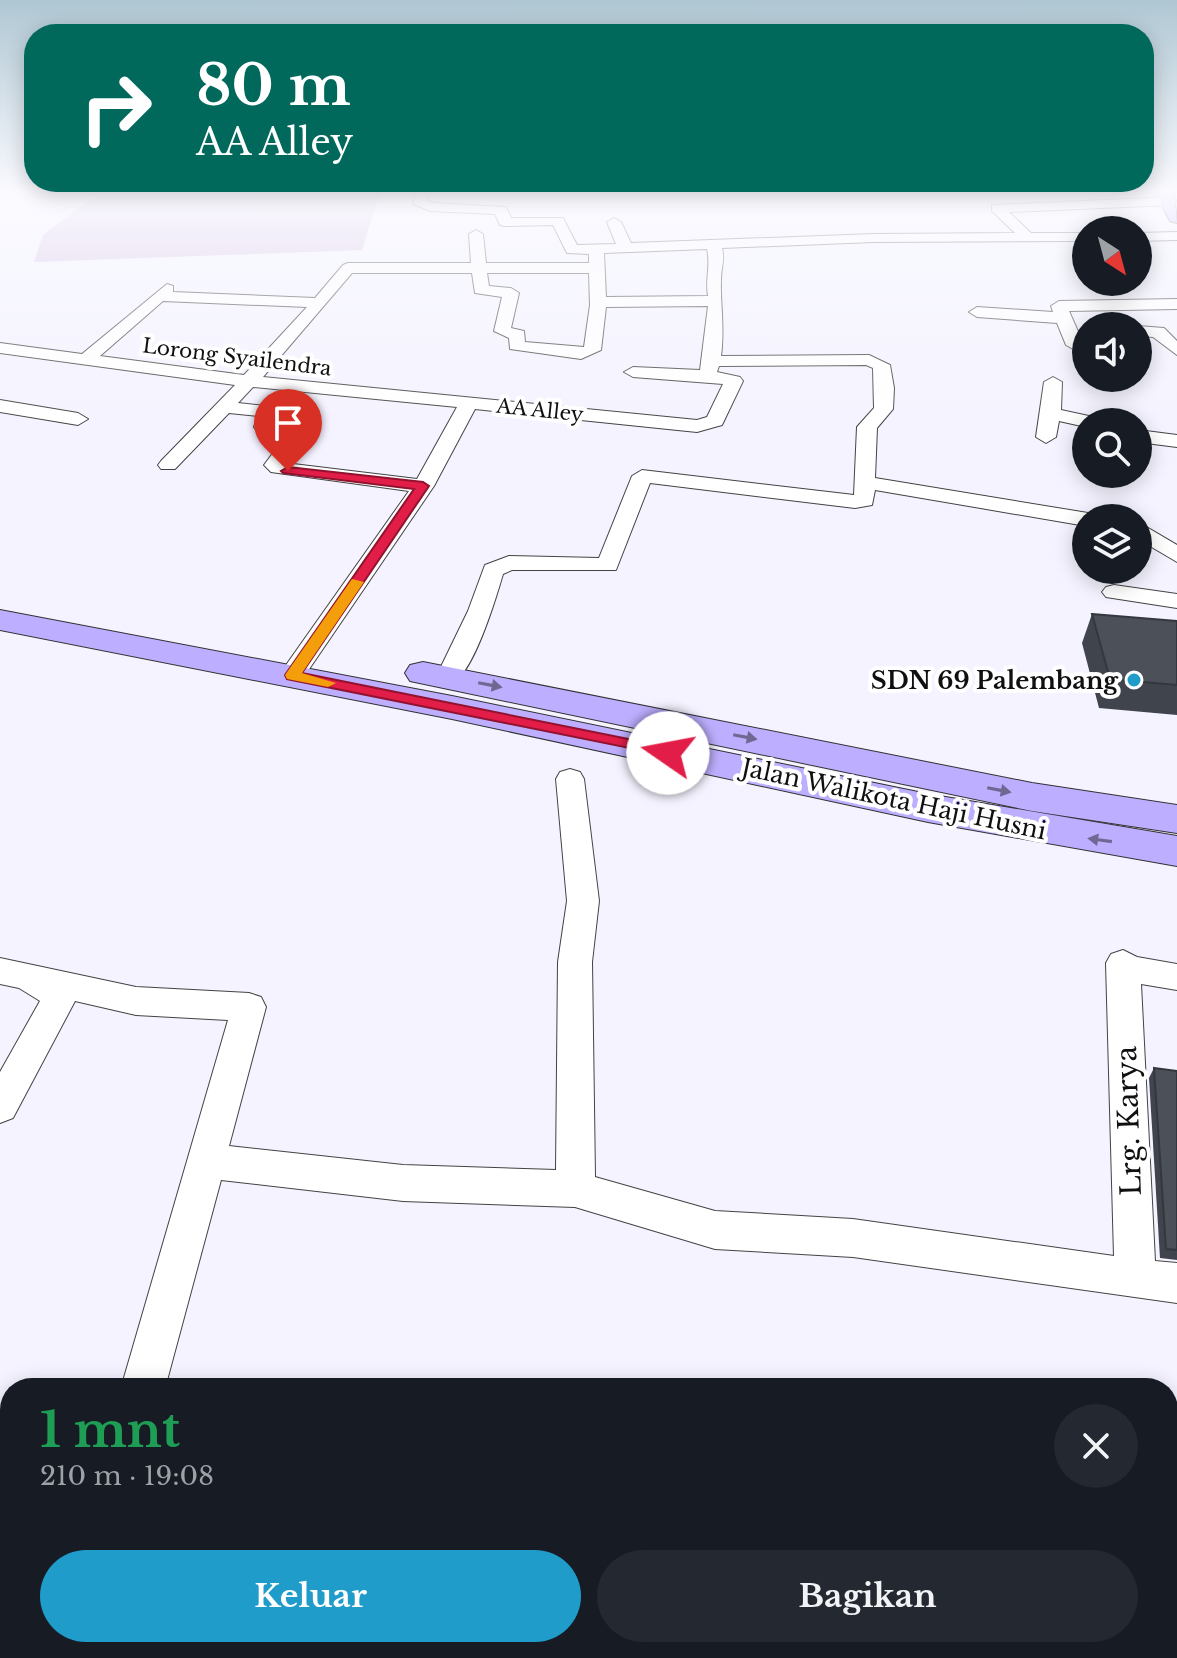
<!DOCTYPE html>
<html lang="id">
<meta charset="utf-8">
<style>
body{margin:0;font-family:"Libre Baskerville",serif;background:#242831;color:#f1f3f6;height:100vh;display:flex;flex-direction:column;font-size:30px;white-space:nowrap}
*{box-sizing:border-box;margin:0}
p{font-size:26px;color:#9ea1a6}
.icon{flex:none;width:44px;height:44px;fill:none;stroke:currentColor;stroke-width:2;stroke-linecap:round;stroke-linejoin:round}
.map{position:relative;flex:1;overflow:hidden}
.details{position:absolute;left:0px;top:1378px;width:1178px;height:280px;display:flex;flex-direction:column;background:#171b24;border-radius:32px 32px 0 0;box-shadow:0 4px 20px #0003}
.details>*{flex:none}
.top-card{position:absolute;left:24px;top:24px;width:1130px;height:168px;border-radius:32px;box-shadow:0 4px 20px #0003;background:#00695c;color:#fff;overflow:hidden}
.needle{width:52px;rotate:144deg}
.tools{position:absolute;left:1072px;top:216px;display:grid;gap:16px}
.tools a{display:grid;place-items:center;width:80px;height:80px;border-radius:50%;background:#171b24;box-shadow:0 4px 20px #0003;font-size:40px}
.pin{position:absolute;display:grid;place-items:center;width:68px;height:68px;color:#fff;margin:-82px -34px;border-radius:50% 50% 50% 0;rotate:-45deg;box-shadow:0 0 8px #0007}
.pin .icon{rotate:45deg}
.me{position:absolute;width:88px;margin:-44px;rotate:282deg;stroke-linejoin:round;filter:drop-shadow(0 0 6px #0008)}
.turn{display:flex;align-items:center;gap:28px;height:168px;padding:0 40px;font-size:36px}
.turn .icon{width:104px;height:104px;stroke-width:2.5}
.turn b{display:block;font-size:56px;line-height:68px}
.round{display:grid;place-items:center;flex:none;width:84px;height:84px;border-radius:42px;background:#242831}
.summary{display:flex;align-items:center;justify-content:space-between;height:136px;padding:0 40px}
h1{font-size:48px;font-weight:700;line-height:60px;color:#1e9e55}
.primary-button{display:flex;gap:16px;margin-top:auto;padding:16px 40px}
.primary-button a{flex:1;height:92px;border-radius:48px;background:#1f9cc9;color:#fff;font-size:32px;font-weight:700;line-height:92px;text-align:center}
.primary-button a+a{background:#242831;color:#f1f3f6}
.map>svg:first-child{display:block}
.cemetery{fill:#d7c1e4}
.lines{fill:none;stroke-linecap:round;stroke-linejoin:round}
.street-casing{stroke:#434343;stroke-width:2}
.secondary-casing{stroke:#323232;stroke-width:2}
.street{fill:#fff;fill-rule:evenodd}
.secondary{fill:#beaeff;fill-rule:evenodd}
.wall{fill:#40454d}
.building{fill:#4b5059;stroke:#34383e;stroke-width:2}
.oneway{fill:#706793}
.route{fill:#e11d48;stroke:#92132f;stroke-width:2}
.slow{fill:#f59e0b}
.poi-dot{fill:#1f9cc9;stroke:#fff;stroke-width:3}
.labels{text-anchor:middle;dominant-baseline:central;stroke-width:8;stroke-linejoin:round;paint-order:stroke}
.far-street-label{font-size:20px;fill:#101010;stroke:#fff}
.poi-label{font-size:24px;font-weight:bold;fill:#101010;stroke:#fff;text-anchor:end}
.street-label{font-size:24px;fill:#101010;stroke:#fff}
.near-street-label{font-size:28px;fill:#101010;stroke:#fff}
</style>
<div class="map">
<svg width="1177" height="1658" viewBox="0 0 1177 1658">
<rect width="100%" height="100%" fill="#f4f3ff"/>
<polygon class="cemetery" points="175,192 380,192 362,250 34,262 43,235 93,198"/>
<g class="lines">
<defs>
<g id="street">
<path d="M416,192H430L426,200L433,203L506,207L511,218H563L577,245L616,244L607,222L614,218L621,222L631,243L874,234L1015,233L992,211V205L1170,197L1177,201L1170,205L1009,212L1031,233H1086V241L874,242L722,248C725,262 721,267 721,279C720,306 725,326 721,356L869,355L890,365L894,388L893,409L877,428L875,478L1094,514L1096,518H1086V526L875,490L872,505L855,508L650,483L616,570H512L503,574C496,598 472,679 449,685L436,677L468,611L485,565L509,556L599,558L632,476L642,470L854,495L857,427L874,408L873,368L866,365L719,366L717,372L740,377L743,381L722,425L697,432L475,409L434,486L301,681H283L279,675L409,491L271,472L264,465L285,437L257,431L254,427L258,416L229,413L175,469H161L158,465L161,461L235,385L0,353V343L82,354L167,284L173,286V292L315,298L343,265L348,263H471L469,234L476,230L483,234L486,263H589V254L567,253L553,225L505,226L500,225L495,214L430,211L413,204ZM707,249C711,266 705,279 708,296L606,297L604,253ZM352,273H472L475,293L502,297L494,331L509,338L510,349L581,359L601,350L606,307L708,306L700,370L633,367L624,372L633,377L723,384L707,417L697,420L263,377ZM487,273H589L590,305L584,347L525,342L524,331L511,328L519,293L511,288L489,286ZM163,301L307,307L244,375L100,356ZM253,387L457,407L417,479L285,463L309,433L306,429L275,423L279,411L276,407L238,403Z"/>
<polygon points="1177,232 1177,240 1138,241 1138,233"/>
<polygon points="1177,299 1177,309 1069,311 1084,345 1075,350 1066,345 1057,323 977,317 969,312 977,307 1053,312 1051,306 1059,301"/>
<polygon points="1138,326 1164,328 1177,341 1177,355 1153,337 1138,336"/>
<polygon points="1053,377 1062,382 1061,410 1098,418 1101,422 1086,422 1086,427 1059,421 1056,437 1046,443 1036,437 1044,382"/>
<polygon points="0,400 78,413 88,419 78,425 0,412"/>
<polygon points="1138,430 1177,435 1177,447 1138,442"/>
<polygon points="1138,522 1177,545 1177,562 1138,539"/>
<polygon points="1114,585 1177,594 1177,608 1106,597 1102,592 1106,587"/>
<polygon points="570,769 580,772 584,779 599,901 592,962 595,1177 715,1211 853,1219 1114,1256 1106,963 1111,954 1123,950 1137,957 1177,964 1177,990 1141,984 1155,1261 1177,1263 1177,1303 853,1257 715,1249 575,1207 403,1201 221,1180 165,1388 121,1388 228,1020 136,1015 75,1001 13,1118 0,1123 0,1072 40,1001 19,988 0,984 0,958 136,987 249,993 261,997 266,1007 229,1146 403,1165 556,1170 558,962 567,901 556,779 560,772"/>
<polygon points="39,1648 91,1648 88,1658 36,1658"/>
</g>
<g id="secondary">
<polygon points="1155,192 1174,192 1177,223 1170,221"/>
<polygon points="0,610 452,696 928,794 1177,836 1177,866 928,822 452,719 0,630"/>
<polygon points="423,662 1032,783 1177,805 1177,833 1032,811 410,681 405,673 410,665"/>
</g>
</defs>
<use href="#street" class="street-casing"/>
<use href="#secondary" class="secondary-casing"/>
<use href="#street" class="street"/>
<use href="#secondary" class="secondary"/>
</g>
<g class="wall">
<polygon points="1092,614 1177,621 1177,715 1099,708 1082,643"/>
<polygon points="1154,1068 1177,1071 1177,1260 1160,1258 1149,1078"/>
</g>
<g class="building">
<polygon points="1092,614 1177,621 1177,685 1110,679"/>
<polygon points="1154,1068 1177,1071 1177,1250 1166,1249"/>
</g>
<defs><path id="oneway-solid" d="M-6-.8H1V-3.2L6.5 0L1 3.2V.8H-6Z" transform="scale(2)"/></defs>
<g class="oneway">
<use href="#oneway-solid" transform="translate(490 685) rotate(11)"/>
<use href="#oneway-solid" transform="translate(745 737) rotate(11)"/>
<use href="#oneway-solid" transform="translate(999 790) rotate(11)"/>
<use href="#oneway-solid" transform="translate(1100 840) rotate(-172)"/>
</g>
<linearGradient id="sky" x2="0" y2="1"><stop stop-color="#afc7d3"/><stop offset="0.45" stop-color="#fafaff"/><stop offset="1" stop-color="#fafaff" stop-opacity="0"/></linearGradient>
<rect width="1177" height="424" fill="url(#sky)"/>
<polygon class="route" points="288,467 423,482 429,486 302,673 668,747 677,753 674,757 287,679 285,675 414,489 283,473 281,471"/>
<polygon class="slow" points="352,579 364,582 302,673 336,683 328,687 287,679 285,675"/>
<circle class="poi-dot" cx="1134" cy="680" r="8"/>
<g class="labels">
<g class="far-street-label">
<text transform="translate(237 357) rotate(7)">Lorong Syailendra</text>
<text transform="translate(540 410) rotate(6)">AA Alley</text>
</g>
<g class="poi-label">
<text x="1118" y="680">SDN 69 Palembang</text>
</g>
<g class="street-label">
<text transform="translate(894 799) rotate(12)">Jalan Walikota Haji Husni</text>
</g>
<g class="near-street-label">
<text transform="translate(1129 1121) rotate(-92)">Lrg. Karya</text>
</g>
</g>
</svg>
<div class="tools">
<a><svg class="needle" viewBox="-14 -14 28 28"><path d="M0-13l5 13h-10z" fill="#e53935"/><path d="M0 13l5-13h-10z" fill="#9ea1a6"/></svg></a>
<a><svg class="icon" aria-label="sound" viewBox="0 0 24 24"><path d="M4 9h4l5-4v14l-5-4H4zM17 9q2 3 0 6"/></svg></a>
<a><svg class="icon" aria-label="search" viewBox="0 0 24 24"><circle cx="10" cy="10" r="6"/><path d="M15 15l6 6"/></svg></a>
<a><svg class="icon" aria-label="layers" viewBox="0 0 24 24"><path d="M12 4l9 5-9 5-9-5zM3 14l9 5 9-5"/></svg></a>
</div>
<div class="pin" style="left:288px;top:471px;background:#d93025"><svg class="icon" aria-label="arrive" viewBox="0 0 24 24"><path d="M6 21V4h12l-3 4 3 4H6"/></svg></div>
<svg class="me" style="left:668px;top:753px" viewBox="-20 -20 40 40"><circle r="19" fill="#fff"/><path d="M0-13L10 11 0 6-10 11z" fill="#e11d48"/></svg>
<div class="top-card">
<div class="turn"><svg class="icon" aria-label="right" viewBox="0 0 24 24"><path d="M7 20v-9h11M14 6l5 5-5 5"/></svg><div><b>80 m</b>AA Alley</div></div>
</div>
<section class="details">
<div class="summary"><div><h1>1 mnt</h1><p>210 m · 19:08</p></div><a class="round"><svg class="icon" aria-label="close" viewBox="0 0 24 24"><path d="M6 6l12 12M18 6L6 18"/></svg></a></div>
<div class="primary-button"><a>Keluar</a><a>Bagikan</a></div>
</section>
</div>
